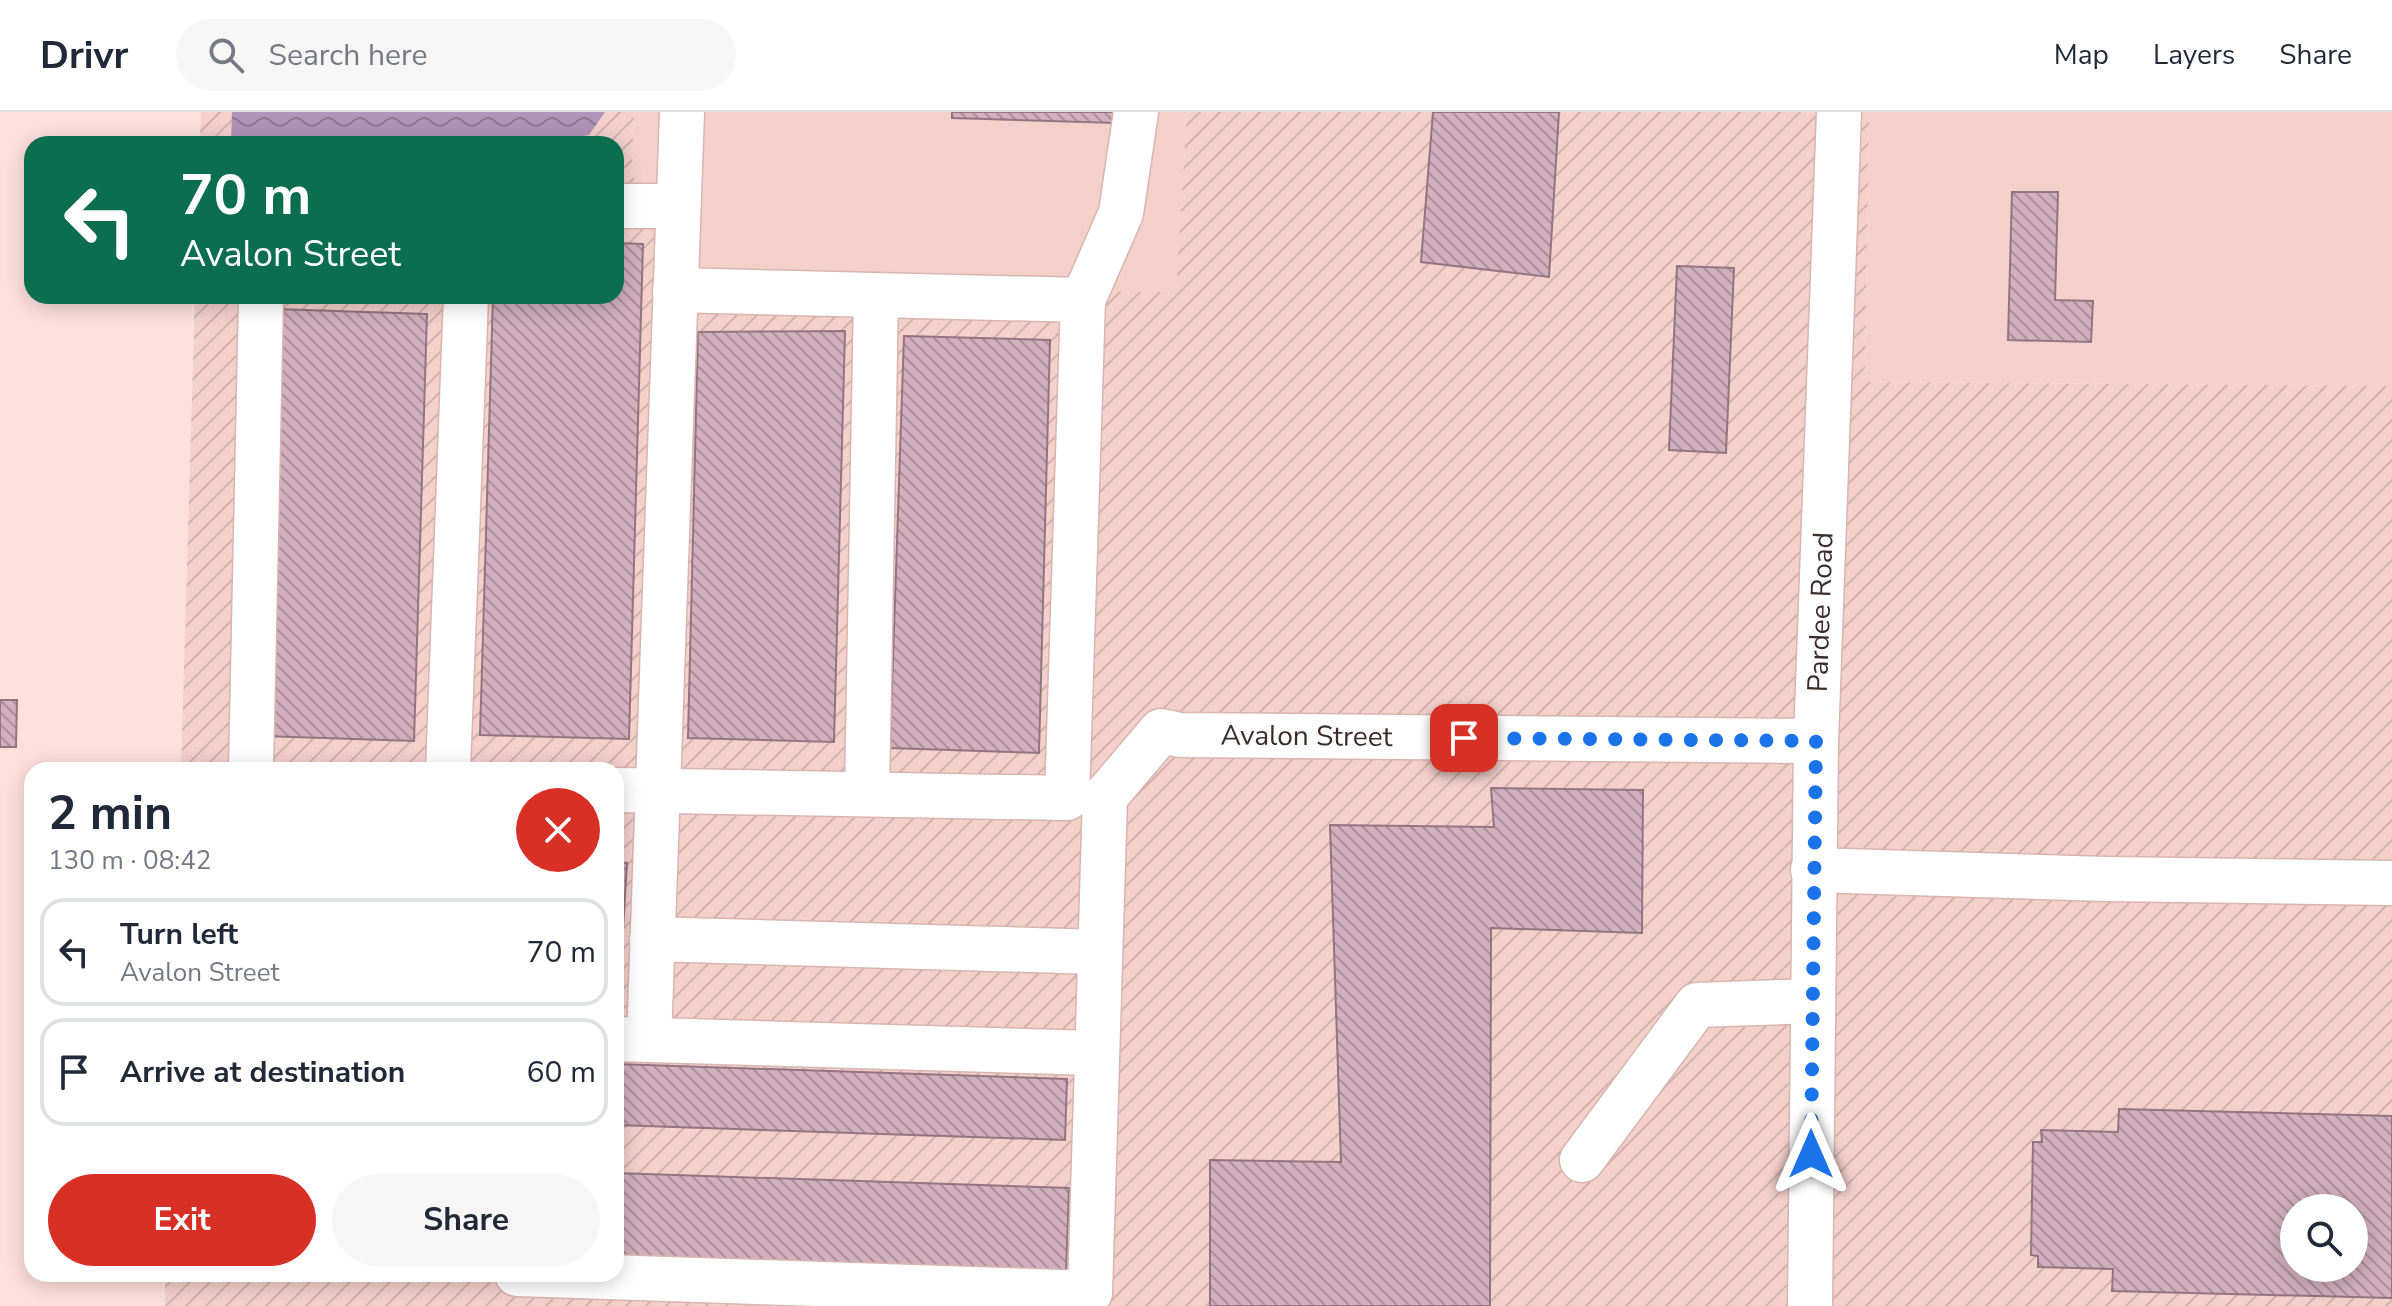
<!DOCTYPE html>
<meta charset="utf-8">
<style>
body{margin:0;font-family:"Nunito Sans",sans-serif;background:#f6f6f7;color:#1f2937;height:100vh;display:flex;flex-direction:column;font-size:30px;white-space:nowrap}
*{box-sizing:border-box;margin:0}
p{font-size:26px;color:#747a83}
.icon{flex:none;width:44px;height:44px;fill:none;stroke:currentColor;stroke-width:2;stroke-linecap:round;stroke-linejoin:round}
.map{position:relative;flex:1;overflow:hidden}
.panel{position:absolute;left:24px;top:650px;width:600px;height:520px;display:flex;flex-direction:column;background:#fff;border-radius:24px;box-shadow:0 4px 20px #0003}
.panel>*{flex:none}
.top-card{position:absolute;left:24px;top:24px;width:600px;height:168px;border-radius:24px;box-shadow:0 4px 20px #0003;background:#0b6e4f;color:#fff;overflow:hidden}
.fabs{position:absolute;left:2280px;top:1082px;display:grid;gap:16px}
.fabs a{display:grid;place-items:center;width:88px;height:88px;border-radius:50%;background:#fff;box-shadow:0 4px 20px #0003;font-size:40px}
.pin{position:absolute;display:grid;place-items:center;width:68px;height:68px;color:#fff;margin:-34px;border-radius:16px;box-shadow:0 4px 12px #0006}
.me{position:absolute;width:88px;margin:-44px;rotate:0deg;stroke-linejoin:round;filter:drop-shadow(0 0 6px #0008)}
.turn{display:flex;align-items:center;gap:28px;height:168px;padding:0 24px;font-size:36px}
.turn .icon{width:104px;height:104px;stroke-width:2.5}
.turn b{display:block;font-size:56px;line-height:68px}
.round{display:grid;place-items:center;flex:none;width:84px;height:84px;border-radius:42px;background:#f6f6f7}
.head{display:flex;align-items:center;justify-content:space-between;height:136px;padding:0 24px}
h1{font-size:48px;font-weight:700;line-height:60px}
.button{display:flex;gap:16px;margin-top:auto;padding:16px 24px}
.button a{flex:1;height:92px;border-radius:48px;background:#d93025;color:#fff;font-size:32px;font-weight:700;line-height:92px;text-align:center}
.button a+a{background:#f6f6f7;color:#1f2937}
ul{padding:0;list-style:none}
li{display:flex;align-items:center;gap:24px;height:108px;margin:0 16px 12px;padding:0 8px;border:4px solid #e0e1e3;border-radius:24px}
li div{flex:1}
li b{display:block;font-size:30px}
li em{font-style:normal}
header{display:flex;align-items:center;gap:48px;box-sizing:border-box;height:112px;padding:0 40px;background:#fff;border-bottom:2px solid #e0e1e3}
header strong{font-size:38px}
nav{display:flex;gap:44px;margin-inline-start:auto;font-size:28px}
.search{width:560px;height:72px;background:#f6f6f7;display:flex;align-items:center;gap:20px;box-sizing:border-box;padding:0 28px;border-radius:44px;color:#747a83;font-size:30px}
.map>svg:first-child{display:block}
.built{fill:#f4d0cb}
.industrial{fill:url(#industrial-furrows);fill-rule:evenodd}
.water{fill:url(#water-waves)}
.building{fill:url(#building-back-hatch);stroke:#947481;stroke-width:2;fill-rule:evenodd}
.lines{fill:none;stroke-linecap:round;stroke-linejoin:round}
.minor-casing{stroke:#d9b5b0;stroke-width:47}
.minor{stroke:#fff;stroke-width:44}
.route{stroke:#1a73e8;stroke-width:14;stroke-dasharray:0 25.2}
.labels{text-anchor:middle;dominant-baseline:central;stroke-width:8;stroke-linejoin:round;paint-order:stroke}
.street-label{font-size:28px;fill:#3b2c2a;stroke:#fee0db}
</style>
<header>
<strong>Drivr</strong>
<div class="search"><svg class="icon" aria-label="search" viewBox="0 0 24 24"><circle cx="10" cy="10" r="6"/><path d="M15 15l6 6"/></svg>Search here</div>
<nav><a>Map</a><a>Layers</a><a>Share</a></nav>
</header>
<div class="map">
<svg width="2392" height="1194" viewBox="0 0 2392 1194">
<defs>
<pattern id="industrial-furrows" width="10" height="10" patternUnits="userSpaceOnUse" patternTransform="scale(2)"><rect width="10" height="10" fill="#f4d0cb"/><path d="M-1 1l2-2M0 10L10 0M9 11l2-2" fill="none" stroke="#d2b3ae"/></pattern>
<pattern id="water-waves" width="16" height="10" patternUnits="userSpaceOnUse" patternTransform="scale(2)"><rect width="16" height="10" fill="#af93b8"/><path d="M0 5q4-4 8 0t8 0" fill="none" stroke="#907896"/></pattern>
<pattern id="building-back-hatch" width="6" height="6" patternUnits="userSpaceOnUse" patternTransform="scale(2)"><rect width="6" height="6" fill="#d1afbc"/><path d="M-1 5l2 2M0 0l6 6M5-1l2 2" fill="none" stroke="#ab8f99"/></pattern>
</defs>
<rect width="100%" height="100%" fill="#fee0db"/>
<g class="built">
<polygon points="634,0 1187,0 1177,180 700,179 632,62"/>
<polygon points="1869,0 2392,0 2392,274 1865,270"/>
</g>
<path class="industrial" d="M201,0H634L632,62L700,179L1176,180L1187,0H1869L1865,270L2392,274V1194H165V1162H616V658H181L195,184H616V32H200ZM2294,1096H2354V1156H2294Z"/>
<path class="water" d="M232,0H605L589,23C542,32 492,21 445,32H231Z"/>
<g class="building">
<polygon points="952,0 1116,0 1116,11 952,6"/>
<polygon points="1433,0 1559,0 1549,165 1421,150"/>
<polygon points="2012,80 2058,80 2055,188 2093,189 2091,230 2008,228"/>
<polygon points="616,131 643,132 629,627 480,623 493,184 616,184"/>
<polygon points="1677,154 1734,156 1726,341 1669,338"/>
<polygon points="276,197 427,202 414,629 263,624"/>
<polygon points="845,219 834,630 688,626 698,220"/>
<polygon points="904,224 1050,228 1039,641 890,636"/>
<polygon points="0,588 17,588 16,635 0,635"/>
<polygon points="1491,676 1643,678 1642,821 1491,816 1490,1194 1210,1194 1210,1048 1341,1050 1330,713 1494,715"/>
<polygon points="28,745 32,745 32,786 27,786"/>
<polygon points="616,750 627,751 618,901 616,901"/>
<polygon points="616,952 1067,967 1065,1028 616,1013"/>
<path d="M2119,997L2392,1004V1186L2112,1179L2113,1157L2038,1155V1144L2031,1143L2033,1030H2042L2041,1018L2118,1020ZM2294,1096H2354V1156H2294Z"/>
<polygon points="616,1061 1069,1076 1066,1160 616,1145"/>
</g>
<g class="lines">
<defs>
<g id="minor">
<polyline points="616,94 678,94"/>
<polyline points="1083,188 1121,101 1136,0"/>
<polyline points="251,658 261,184"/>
<polyline points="448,658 466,184"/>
<polyline points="616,678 1067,686 1083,188 675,178"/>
<polyline points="867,682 876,183"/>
<polyline points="1813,758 2106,767 2392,771"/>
<polyline points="652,827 1100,840"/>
<polyline points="616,927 1097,941"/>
<polyline points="649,928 682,0"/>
<polyline points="1582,1048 1697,893 1812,889"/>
<path id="s1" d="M517,1162L1090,1181L1105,685L1161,619L1180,623L1816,629"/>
<path id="s2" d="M1810,1194L1816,629L1839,0"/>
</g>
</defs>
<use href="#minor" class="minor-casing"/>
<use href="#minor" class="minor"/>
</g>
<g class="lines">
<polyline class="route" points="1464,626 1816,629 1811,1042"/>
</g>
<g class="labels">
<g class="street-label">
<text stroke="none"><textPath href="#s2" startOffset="694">Pardee Road</textPath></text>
<text stroke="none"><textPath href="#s1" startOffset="1302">Avalon Street</textPath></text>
</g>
</g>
</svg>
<div class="fabs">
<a><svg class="icon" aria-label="search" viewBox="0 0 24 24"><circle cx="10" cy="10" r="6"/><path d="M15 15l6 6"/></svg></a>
</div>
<div class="pin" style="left:1464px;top:626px;background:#d93025"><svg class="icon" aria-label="arrive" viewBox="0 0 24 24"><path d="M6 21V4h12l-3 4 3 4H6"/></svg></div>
<svg class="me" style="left:1811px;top:1042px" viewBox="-20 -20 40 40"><path d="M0-17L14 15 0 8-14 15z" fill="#1a73e8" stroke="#fff" stroke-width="4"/></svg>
<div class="top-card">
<div class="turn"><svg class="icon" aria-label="left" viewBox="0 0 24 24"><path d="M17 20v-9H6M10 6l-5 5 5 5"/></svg><div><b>70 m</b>Avalon Street</div></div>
</div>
<section class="panel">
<div class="head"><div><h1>2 min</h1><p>130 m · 08:42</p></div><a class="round" style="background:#d93025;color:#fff"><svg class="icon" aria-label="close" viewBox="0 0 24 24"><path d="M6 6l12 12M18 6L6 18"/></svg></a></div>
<ul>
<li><svg class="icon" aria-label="left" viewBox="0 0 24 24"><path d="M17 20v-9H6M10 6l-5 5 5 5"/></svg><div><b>Turn left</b><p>Avalon Street</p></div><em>70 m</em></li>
<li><svg class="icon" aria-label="arrive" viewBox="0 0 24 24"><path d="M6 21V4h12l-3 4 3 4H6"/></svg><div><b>Arrive at destination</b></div><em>60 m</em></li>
</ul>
<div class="button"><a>Exit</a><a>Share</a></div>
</section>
</div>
